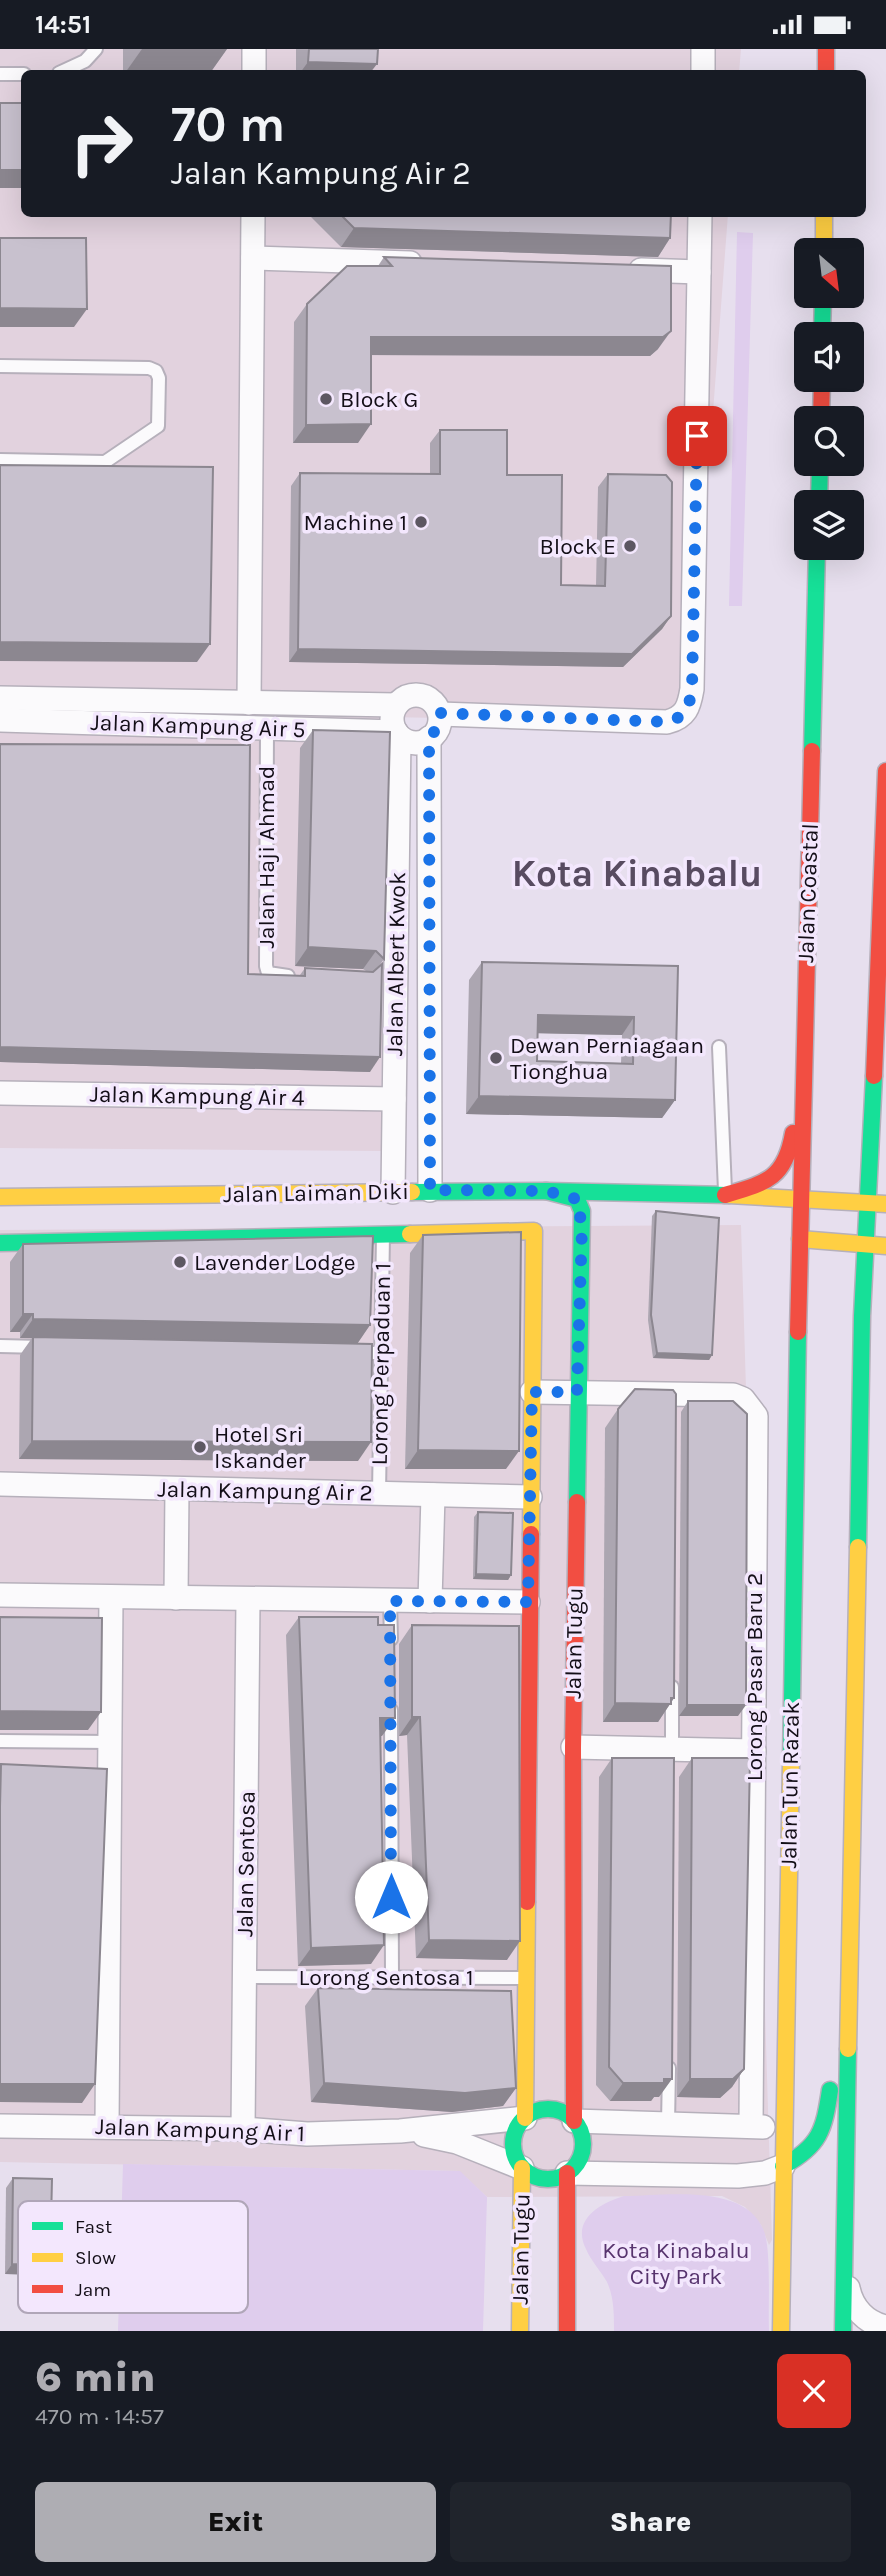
<!DOCTYPE html>
<meta charset="utf-8">
<style>
body{margin:0;font-family:Karla,sans-serif;background:#20242c;color:#f1f3f6;height:100vh;display:flex;flex-direction:column;font-size:26px;white-space:nowrap}
*{box-sizing:border-box;margin:0}
p{font-size:23px;color:#9ea1a6}
.icon{flex:none;width:38px;height:38px;fill:none;stroke:currentColor;stroke-width:2;stroke-linecap:round;stroke-linejoin:round}
.map{position:relative;height:2282px;overflow:hidden}
.side{display:flex;flex-direction:column;background:#171b24;flex:1}
.side>*{flex:none}
.hud{position:absolute;left:21px;top:21px;width:845px;height:147px;border-radius:10px;box-shadow:0 7px 28px #0002;background:#171b24;color:#f1f3f6;overflow:hidden}
.needle{width:46px;rotate:152deg}
.tools{position:absolute;left:794px;top:189px;display:grid;gap:14px}
.tools a{display:grid;place-items:center;width:70px;height:70px;border-radius:10px;background:#171b24;box-shadow:0 7px 28px #0002;font-size:35px}
.pin{position:absolute;display:grid;place-items:center;width:60px;height:60px;color:#fff;margin:-30px;border-radius:14px;box-shadow:0 4px 10px #0006}
.me{position:absolute;width:77px;margin:-38px;rotate:0deg;stroke-linejoin:round;filter:drop-shadow(0 0 5px #0008)}
.turn{display:flex;align-items:center;gap:24px;height:147px;padding:0 35px;font-size:32px}
.turn .icon{width:91px;height:91px;stroke-width:2.5}
.turn b{display:block;font-size:49px;line-height:60px}
.round{display:grid;place-items:center;flex:none;width:74px;height:74px;border-radius:10px;background:#20242c}
.overview{display:flex;align-items:center;justify-content:space-between;height:119px;padding:0 35px}
h1{font-size:42px;font-weight:800;line-height:52px;color:#aeadb3}
.button{display:flex;gap:14px;margin-top:auto;padding:14px 35px}
.button a{flex:1;height:80px;border-radius:10px;background:#aeadb3;color:#111;font-size:28px;font-weight:800;line-height:80px;text-align:center}
.button a+a{background:#20242c;color:#f1f3f6}
.status{display:flex;justify-content:space-between;align-items:center;height:49px;padding:0 35px;background:#171b24;direction:ltr}
.status svg{height:19px;fill:currentColor}
.map>svg:first-child{display:block}
.commercial{fill:#e2d2de}
.green{fill:#dfcded}
.lines{fill:none;stroke-linecap:round;stroke-linejoin:round}
.lane-casing{stroke:#b6b0bb;stroke-width:16}
.street-casing{stroke:#b6b0bb;stroke-width:26}
.fast-casing{stroke:#b6b0bb;stroke-width:19}
.slow-casing{stroke:#b6b0bb;stroke-width:19}
.jam-casing{stroke:#b6b0bb;stroke-width:19}
.lane{stroke:#fbfafc;stroke-width:12}
.street{stroke:#fbfafc;stroke-width:23}
.fast{stroke:#16e098;stroke-width:16}
.slow{stroke:#ffcf43;stroke-width:16}
.jam{stroke:#f24e42;stroke-width:16}
.wall{fill:#aca6b1;fill-rule:evenodd}
.shaded-wall{fill:#8c8790}
.building{fill:#c8c1ce;stroke:#8c8790;stroke-width:2;fill-rule:evenodd}
.route{stroke:#1a73e8;stroke-width:12;stroke-dasharray:0 21.6}
.poi-dot{fill:#5d5762;stroke:#f3e7fd;stroke-width:2.5}
.labels{text-anchor:middle;dominant-baseline:central;stroke-width:7;stroke-linejoin:round;paint-order:stroke}
.poi-label{font-size:23px;fill:#130e17;stroke:#f3e7fd;text-anchor:start}
.street-label{font-size:23px;fill:#130e17;stroke:#f3e7fd}
.park-label{font-size:23px;fill:#57336e;stroke:#f3e7fd}
.town-label{font-size:37px;font-weight:bold;fill:#584b61;stroke:#f3e7fd}
.key{fill:#f3e7fd;stroke:#b0a6b8;stroke-width:2}
.key-label{font-size:19px;fill:#130e17}
</style>
<div class="status"><b>14:51</b><svg viewBox="0 0 49 12"><path d="M0 12V9h3v3zM5 12V6h3v6zM10 12V3h3v9zM15 12V0h3v12zM26 1h20v11H26zM47 4h2v5h-2z"/></svg></div>
<div class="map">
<svg width="886" height="2282" viewBox="0 0 886 2282">
<rect width="100%" height="100%" fill="#e7dfee"/>
<g class="commercial">
<polygon points="0,0 741,0 739,24 24,24 24,164 728,165 692,640 667,673 385,668 381,1102 0,1099"/>
<polygon points="741,1176 772,2191 769,2196 761,2176 745,2158 722,2147 487,2148 459,2122 0,2113 0,1181"/>
</g>
<g class="green">
<polygon points="737,183 753,184 742,557 729,557"/>
<polygon points="123,2115 460,2122 487,2148 483,2282 118,2282"/>
<path d="M624,2147C666,2147 749,2133 765,2185C771,2208 768,2256 769,2282H614C614,2265 614,2248 607,2233C601,2222 591,2212 586,2200C571,2171 600,2154 624,2147Z"/>
</g>
<g class="lines">
<defs>
<g id="lane">
<polyline points="59,24 85,12 96,0"/>
<polyline points="0,25 24,25"/>
<polyline points="0,317 149,319 156,322 159,329 158,377 105,413 0,411"/>
<polyline points="267,679 266,917 268,924 288,927"/>
<polyline points="719,998 725,1142"/>
<polyline points="0,1297 42,1298"/>
<polyline points="357,1304 381,1304"/>
<polyline points="379,1445 383,1186"/>
<polyline points="390,1552 391,1590"/>
<polyline points="391,1661 392,1929"/>
<polyline points="0,1692 110,1693"/>
<polyline points="672,1704 672,1638"/>
<polyline points="244,1928 524,1929"/>
<polyline points="668,2075 669,2019"/>
</g>
<g id="street">
<polyline points="254,24 254,0"/>
<polyline points="703,24 703,0"/>
<polyline points="253,209 410,214"/>
<polyline points="641,221 699,223"/>
<circle cx="416" cy="670" r="24"/>
<polyline points="0,649 396,656"/>
<polyline points="249,654 253,164"/>
<path d="M440,665L667,673C686,668 689,658 692,640L700,164"/>
<polyline points="0,671 396,683"/>
<polyline points="429,689 430,1141"/>
<polyline points="0,1044 394,1050"/>
<polyline points="393,1143 399,688"/>
<polyline points="532,1343 733,1346 743,1350 756,1367 751,2077"/>
<polyline points="0,1435 530,1448"/>
<polyline points="0,1546 528,1553"/>
<polyline points="176,1549 177,1440"/>
<polyline points="430,1552 433,1446"/>
<polyline points="573,1698 754,1702"/>
<polyline points="574,2072 763,2078"/>
<polyline points="0,2077 243,2080 307,2085 400,2082 525,2069"/>
<polyline points="107,2078 111,1548"/>
<polyline points="243,2080 248,1550"/>
<polyline points="424,2086 457,2093 522,2119"/>
<polyline points="567,2124 738,2127 765,2124 783,2117"/>
<path d="M848,2239C852,2259 866,2274 886,2278"/>
</g>
<g id="fast">
<polyline points="822,285 823,247"/>
<polyline points="819,453 820,415"/>
<polyline points="812,702 817,499"/>
<polyline points="546,1142 577,1150 582,1162 577,1453"/>
<polyline points="412,1143 546,1142 729,1146"/>
<polyline points="0,1194 410,1185"/>
<polyline points="858,1498 862,1267 874,1027"/>
<polyline points="791,1713 798,1283"/>
<circle cx="548" cy="2095" r="35"/>
<path d="M783,2117C820,2097 824,2081 830,2041"/>
<polyline points="843,2282 848,2000"/>
</g>
<g id="slow">
<polyline points="824,164 824,201"/>
<polyline points="729,1146 886,1155"/>
<polyline points="0,1148 412,1143"/>
<polyline points="410,1185 534,1182 531,1485"/>
<polyline points="800,1190 886,1197"/>
<polyline points="848,2000 858,1498"/>
<polyline points="525,2069 527,1853"/>
<polyline points="520,2282 522,2119"/>
<polyline points="781,2282 791,1713"/>
</g>
<g id="jam">
<polyline points="826,0 826,24"/>
<polyline points="821,369 822,331"/>
<polyline points="874,1027 886,722"/>
<path d="M725,1146C766,1134 785,1130 793,1084"/>
<polyline points="798,1283 812,702"/>
<polyline points="527,1853 531,1485"/>
<polyline points="574,2072 573,1698 577,1453"/>
<polyline points="567,2124 567,2282"/>
</g>
</defs>
<use href="#lane" class="lane-casing"/>
<use href="#street" class="street-casing"/>
<use href="#fast" class="fast-casing"/>
<use href="#slow" class="slow-casing"/>
<use href="#jam" class="jam-casing"/>
<use href="#lane" class="lane"/>
<use href="#street" class="street"/>
<use href="#fast" class="fast"/>
<use href="#slow" class="slow"/>
<use href="#jam" class="jam"/>
</g>
<g class="wall">
<polygon points="123,0 227,0 210,24 123,24"/>
<polygon points="296,0 378,0 370,24 296,24"/>
<polygon points="307,164 671,164 670,189 658,208 341,198"/>
<polygon points="384,208 658,300 650,307 371,306 358,394 293,394 294,273 307,255 378,217"/>
<polygon points="440,381 507,426 561,536 596,537 598,438 608,425 671,567 662,580 623,618 289,613 291,437 300,424 430,425 430,394"/>
<polygon points="313,681 384,910 379,917 370,1023 0,1013 0,695 248,925 300,926 305,919 366,922 363,920 295,917 300,699"/>
<path d="M482,913L678,917L675,1051L662,1069L466,1065L469,931ZM538,984L622,986L621,1014L537,1012Z"/>
<polygon points="656,1162 712,1306 709,1311 653,1309 648,1271 652,1167"/>
<polygon points="423,1186 506,1420 405,1420 410,1204"/>
<polygon points="23,1195 370,1276 357,1295 358,1412 19,1410 20,1306 32,1289 20,1289 20,1283 10,1283 10,1213"/>
<polygon points="688,1352 738,1667 679,1667 681,1363"/>
<polygon points="618,1360 674,1649 658,1673 603,1673 605,1379"/>
<polygon points="478,1463 511,1526 508,1531 473,1530 474,1468"/>
<polygon points="299,1568 382,1687 380,1687 371,1915 298,1917 286,1586"/>
<polygon points="412,1576 507,1911 416,1909 407,1686 399,1687 399,1595"/>
<polygon points="612,1709 659,2048 654,2048 651,2052 610,2052 596,2036 599,1728"/>
<polygon points="692,1709 744,2020 732,2038 720,2049 677,2048 679,1728"/>
<polygon points="318,1939 516,2039 503,2057 452,2063 311,2053 305,1957"/>
<polygon points="13,2129 43,2226 5,2225 6,2139"/>
</g>
<g class="shaded-wall">
<polygon points="142,0 227,0 210,24 125,24"/>
<polygon points="308,13 377,15 370,24 300,24"/>
<rect x="0" y="121" width="24" height="18"/>
<polygon points="354,179 670,189 658,208 341,198"/>
<polygon points="0,259 87,260 74,278 0,278"/>
<polygon points="671,282 658,300 650,307 358,306 371,288"/>
<polygon points="371,375 358,394 293,394 306,376"/>
<polygon points="671,567 662,580 623,618 289,613 298,600"/>
<polygon points="0,593 210,595 197,613 0,612"/>
<polygon points="308,898 376,902 363,920 295,917"/>
<polygon points="538,966 634,968 622,986 525,984"/>
<polygon points="0,998 15,998 380,1008 370,1023 0,1013"/>
<polygon points="479,1047 675,1051 662,1069 466,1065"/>
<polygon points="23,1265 33,1265 20,1283 10,1283"/>
<polygon points="33,1270 370,1276 357,1295 20,1289"/>
<polygon points="657,1304 712,1306 709,1311 653,1309"/>
<polygon points="32,1392 371,1393 358,1412 19,1410"/>
<polygon points="418,1401 519,1402 506,1420 405,1420"/>
<polygon points="476,1525 511,1526 508,1531 473,1530"/>
<polygon points="674,1649 658,1673 603,1673 615,1654"/>
<polygon points="687,1656 746,1656 738,1667 679,1667"/>
<polygon points="0,1662 101,1663 88,1681 0,1681"/>
<polygon points="412,1668 420,1668 407,1686 399,1687"/>
<polygon points="380,1669 395,1669 382,1687 367,1687"/>
<polygon points="429,1891 520,1892 507,1911 416,1909"/>
<polygon points="384,1896 371,1915 298,1917 311,1899"/>
<polygon points="744,2020 732,2038 720,2049 677,2048 690,2030"/>
<polygon points="664,2030 672,2030 659,2048 654,2048 651,2052 610,2052 623,2034"/>
<polygon points="324,2034 516,2039 503,2057 452,2063 311,2053"/>
<polygon points="0,2035 95,2035 82,2054 0,2053"/>
<polygon points="12,2215 50,2216 43,2226 5,2225"/>
</g>
<g class="building">
<polygon points="309,0 378,0 377,15 308,13"/>
<rect x="0" y="54" width="24" height="67"/>
<polygon points="339,164 671,164 670,189 354,179"/>
<polygon points="0,189 86,189 87,260 0,259"/>
<polygon points="384,208 671,217 671,282 663,288 371,288 371,375 306,376 307,255 347,217 392,217"/>
<polygon points="440,381 507,381 507,426 562,426 561,536 605,537 608,425 666,426 672,433 671,567 632,605 298,600 300,424 440,425"/>
<polygon points="0,416 213,418 210,595 0,593"/>
<polygon points="313,681 390,683 384,910 376,902 308,898"/>
<polygon points="0,695 250,696 248,925 305,927 305,919 373,923 382,915 380,1008 0,998"/>
<path d="M482,913L678,917L675,1051L479,1047ZM538,966L634,968L633,1015L537,1012Z"/>
<polygon points="656,1162 719,1169 712,1306 657,1304 651,1266"/>
<polygon points="521,1183 519,1402 418,1401 423,1186"/>
<polygon points="373,1187 370,1276 33,1270 33,1265 23,1265 23,1195"/>
<polygon points="33,1288 372,1295 371,1393 32,1392"/>
<polygon points="635,1340 673,1341 676,1345 674,1649 671,1649 671,1655 615,1654 618,1360"/>
<polygon points="688,1352 733,1352 747,1365 746,1656 687,1656"/>
<polygon points="478,1463 513,1464 511,1526 476,1525"/>
<polygon points="0,1568 102,1569 101,1663 0,1662"/>
<polygon points="299,1568 378,1568 378,1576 394,1576 395,1669 380,1669 384,1896 311,1899"/>
<polygon points="412,1576 519,1577 520,1892 429,1891 420,1668 412,1668"/>
<polygon points="612,1709 674,1709 672,2030 664,2030 664,2034 623,2034 609,2018"/>
<polygon points="692,1709 750,1709 744,2020 733,2030 690,2030"/>
<polygon points="1,1715 107,1720 95,2035 0,2035 0,1758"/>
<polygon points="318,1939 511,1942 516,2039 465,2044 324,2034"/>
<polygon points="13,2129 52,2130 50,2216 12,2215"/>
</g>
<g class="lines">
<path class="route" d="M391,1848L390,1552L528,1553L532,1343H577L582,1178L577,1150L546,1142L430,1141L429,689L438,678L440,664L667,673C686,668 689,658 692,640L697,387"/>
</g>
<g class="poi-dot">
<circle cx="326" cy="350" r="7"/>
<circle cx="421" cy="473" r="7"/>
<circle cx="630" cy="497" r="7"/>
<circle cx="496" cy="1009" r="7"/>
<circle cx="180" cy="1213" r="7"/>
<circle cx="200" cy="1398" r="7"/>
</g>
<g class="labels">
<g class="poi-label">
<text x="340" y="350">Block G</text>
<text x="407" y="473" text-anchor="end">Machine 1</text>
<text x="616" y="497" text-anchor="end">Block E</text>
<text x="510" y="996">Dewan Perniagaan<tspan x="510" dy="26">Tionghua</tspan></text>
<text x="194" y="1213">Lavender Lodge</text>
<text x="214" y="1385">Hotel Sri<tspan x="214" dy="26">Iskander</tspan></text>
</g>
<g class="street-label">
<text transform="translate(198 677) rotate(2)">Jalan Kampung Air 5</text>
<text transform="translate(266 808) rotate(-90)">Jalan Haji Ahmad</text>
<text transform="translate(808 844) rotate(-88)">Jalan Coastal</text>
<text transform="translate(396 915) rotate(-89)">Jalan Albert Kwok</text>
<text transform="translate(197 1047) rotate(1)">Jalan Kampung Air 4</text>
<text transform="translate(316 1144) rotate(-1)">Jalan Laiman Diki</text>
<text transform="translate(381 1315) rotate(-89)">Lorong Perpaduan 1</text>
<text transform="translate(265 1442) rotate(1)">Jalan Kampung Air 2</text>
<text transform="translate(574 1594) rotate(-89)">Jalan Tugu</text>
<text transform="translate(754 1628) rotate(-90)">Lorong Pasar Baru 2</text>
<text transform="translate(790 1736) rotate(-89)">Jalan Tun Razak</text>
<text transform="translate(246 1815) rotate(-89)">Jalan Sentosa</text>
<text x="386" y="1928">Lorong Sentosa 1</text>
<text transform="translate(200 2081) rotate(2)">Jalan Kampung Air 1</text>
<text transform="translate(521 2200) rotate(-89)">Jalan Tugu</text>
</g>
<g class="park-label">
<text x="676" y="2201">Kota Kinabalu<tspan x="676" dy="26">City Park</tspan></text>
</g>
<g class="town-label">
<text x="637" y="824">Kota Kinabalu</text>
</g>
</g>
<rect x="18" y="2152" width="230" height="112" rx="10" class="key"/>
<rect x="32" y="2173" width="31" height="8" fill="#16e098"/>
<rect x="32" y="2204" width="31" height="9" fill="#ffcf43"/>
<rect x="32" y="2236" width="31" height="8" fill="#f24e42"/>
<g class="key-label">
<text x="75" y="2184">Fast</text>
<text x="75" y="2215">Slow</text>
<text x="75" y="2247">Jam</text>
</g>
</svg>
<div class="tools">
<a><svg class="needle" viewBox="-14 -14 28 28"><path d="M0-13l5 13h-10z" fill="#e53935"/><path d="M0 13l5-13h-10z" fill="#9ea1a6"/></svg></a>
<a><svg class="icon" aria-label="sound" viewBox="0 0 24 24"><path d="M4 9h4l5-4v14l-5-4H4zM17 9q2 3 0 6"/></svg></a>
<a><svg class="icon" aria-label="search" viewBox="0 0 24 24"><circle cx="10" cy="10" r="6"/><path d="M15 15l6 6"/></svg></a>
<a><svg class="icon" aria-label="layers" viewBox="0 0 24 24"><path d="M12 4l9 5-9 5-9-5zM3 14l9 5 9-5"/></svg></a>
</div>
<div class="pin" style="left:697px;top:387px;background:#d93025"><svg class="icon" aria-label="arrive" viewBox="0 0 24 24"><path d="M6 21V4h12l-3 4 3 4H6"/></svg></div>
<svg class="me" style="left:391px;top:1848px" viewBox="-20 -20 40 40"><circle r="19" fill="#fff"/><path d="M0-13L10 11 0 6-10 11z" fill="#1a73e8"/></svg>
<div class="hud">
<div class="turn"><svg class="icon" aria-label="right" viewBox="0 0 24 24"><path d="M7 20v-9h11M14 6l5 5-5 5"/></svg><div><b>70 m</b>Jalan Kampung Air 2</div></div>
</div>
</div>
<section class="side">
<div class="overview"><div><h1>6 min</h1><p>470 m · 14:57</p></div><a class="round" style="background:#d93025;color:#fff"><svg class="icon" aria-label="close" viewBox="0 0 24 24"><path d="M6 6l12 12M18 6L6 18"/></svg></a></div>
<div class="button"><a>Exit</a><a>Share</a></div>
</section>
